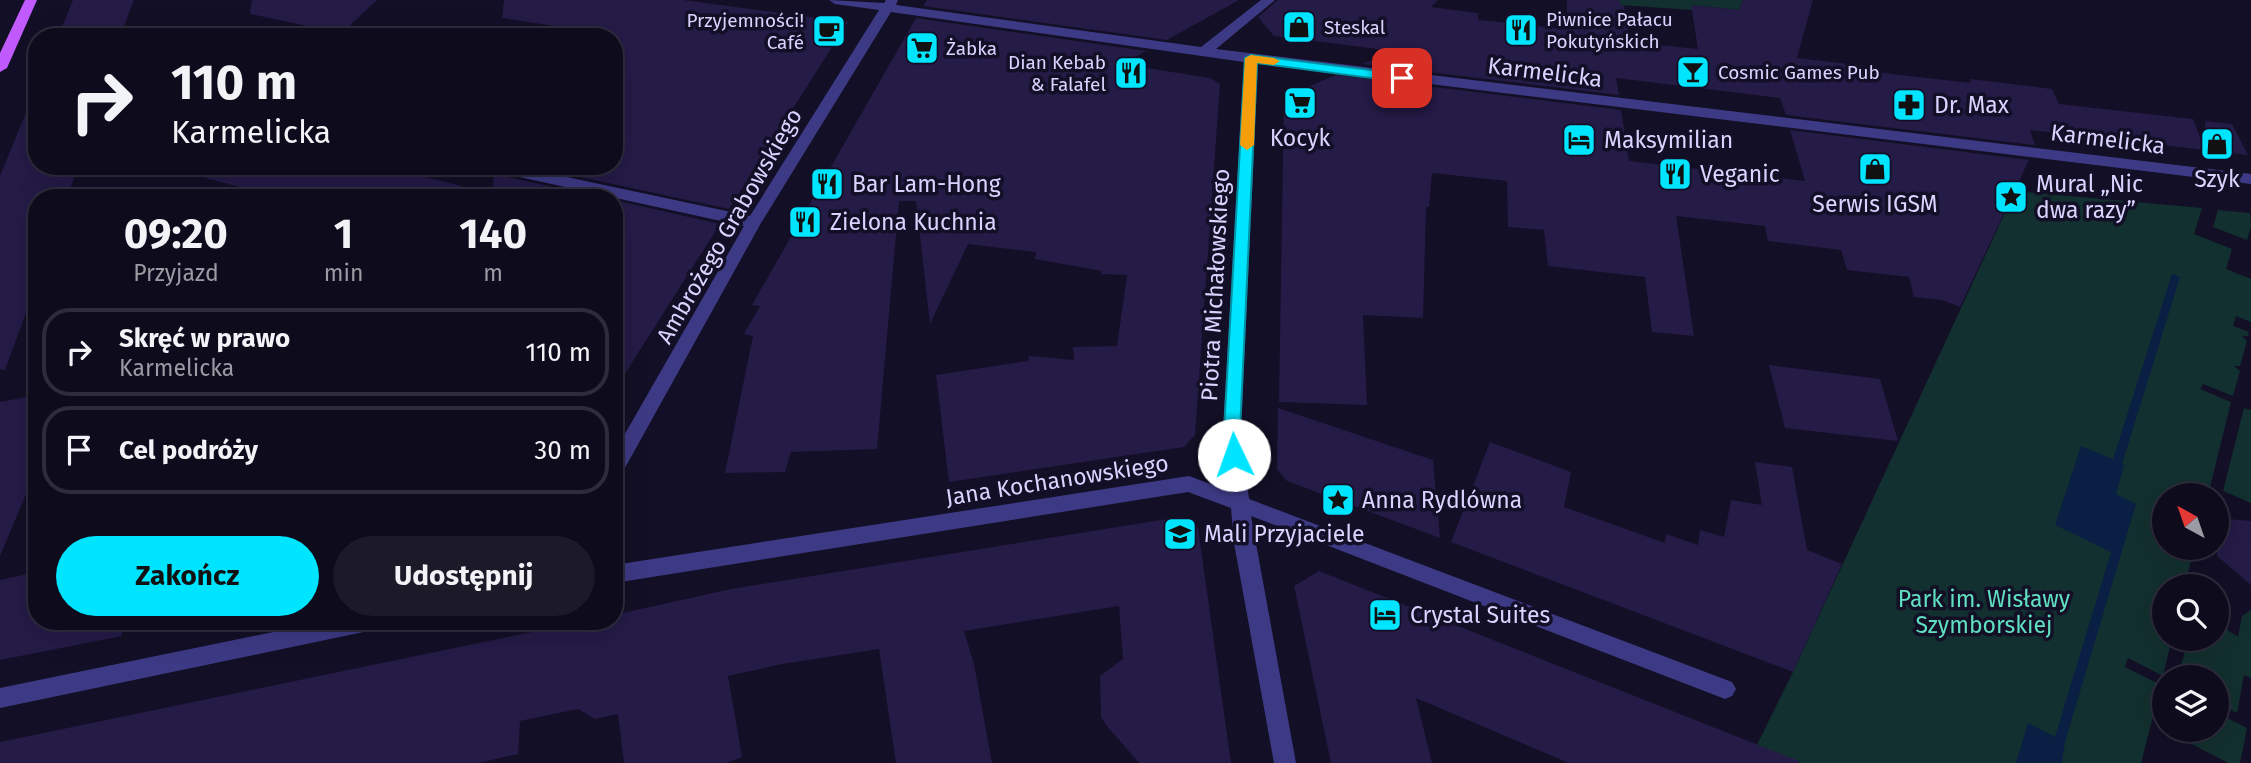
<!DOCTYPE html>
<html lang="pl">
<meta charset="utf-8">
<style>
body{margin:0;font-family:"Fira Sans",sans-serif;background:#1c1929;color:#f1f3f6;height:100vh;display:flex;flex-direction:column;font-size:26px;white-space:nowrap}
*{box-sizing:border-box;margin:0}
p{font-size:23px;color:#9b9ba3}
.icon{flex:none;width:38px;height:38px;fill:none;stroke:currentColor;stroke-width:2;stroke-linecap:round;stroke-linejoin:round}
.map{position:relative;flex:1;overflow:hidden}
.sheet{position:absolute;left:28px;top:189px;width:595px;height:441px;display:flex;flex-direction:column;background:#0e0b1c;border-radius:28px;box-shadow:0 7px 28px #0002,0 0 0 2px #2e2b3b}
.sheet>*{flex:none}
.hud{position:absolute;left:28px;top:28px;width:595px;height:147px;border-radius:28px;box-shadow:0 7px 28px #0002,0 0 0 2px #2e2b3b;background:#0e0b1c;color:#f1f3f6;overflow:hidden}
.needle{width:46px;rotate:320deg}
.buttons{position:absolute;left:2152px;top:483px;display:grid;gap:14px}
.buttons a{display:grid;place-items:center;width:77px;height:77px;border-radius:50%;background:#0e0b1c;box-shadow:0 7px 28px #0002,0 0 0 2px #2e2b3b;font-size:35px}
.pin{position:absolute;display:grid;place-items:center;width:60px;height:60px;color:#fff;margin:-30px;border-radius:14px;box-shadow:0 4px 10px #0006}
.me{position:absolute;width:77px;margin:-38px;rotate:357deg;stroke-linejoin:round;filter:drop-shadow(0 0 5px #0008)}
.turn{display:flex;align-items:center;gap:24px;height:147px;padding:0 28px;font-size:32px}
.turn .icon{width:91px;height:91px;stroke-width:2.5}
.turn b{display:block;font-size:49px;line-height:60px}
.eta{display:flex;justify-content:space-evenly;align-items:center;height:119px;text-align:center}
.eta b{font-size:42px;font-weight:700;line-height:49px}
.primary-button{display:flex;gap:14px;margin-top:auto;padding:14px 28px}
.primary-button a{flex:1;height:80px;border-radius:42px;background:#00e5ff;color:#111;font-size:28px;font-weight:700;line-height:80px;text-align:center}
.primary-button a+a{background:#1c1929;color:#f1f3f6}
ul{padding:0;list-style:none}
li{display:flex;align-items:center;gap:21px;height:88px;margin:0 14px 10px;padding:0 14px;border:4px solid #2e2b3b;border-radius:28px}
li div{flex:1}
li b{display:block;font-size:26px}
li em{font-style:normal}
.map>svg:first-child{display:block}
.green{fill:#12302f}
.water{fill:#0a1f44}
.building{fill:#241b47}
.lines{fill:none;stroke-linecap:round;stroke-linejoin:round}
.street{fill:#3d3a85;fill-rule:evenodd}
.primary{fill:#c25bff;fill-rule:evenodd}
.route{fill:#00e5ff;stroke:#0095a6;stroke-width:2}
.slow{fill:#f59e0b}
.labels{text-anchor:middle;dominant-baseline:central;stroke-width:7;stroke-linejoin:round;paint-order:stroke}
.far-poi-label{font-size:19px;fill:#d9d4ff;stroke:#130f26;text-anchor:start}
.street-label{font-size:23px;fill:#d9d4ff;stroke:#130f26}
.poi-label{font-size:23px;fill:#d9d4ff;stroke:#130f26;text-anchor:start}
.park-label{font-size:23px;fill:#5fe0c0;stroke:#130f26}
</style>
<div class="map">
<svg width="2251" height="763" viewBox="0 0 2251 763">
<rect width="100%" height="100%" fill="#130f26"/>
<g class="green">
<polygon points="1619,0 1743,0 1739,10 1692,5 1692,10 1620,5"/>
<polygon points="2015,191 2202,208 2194,234 2232,249 2226,269 2251,279 2251,322 2236,316 2233,326 2249,332 2248,336 2242,336 2247,341 2240,366 2234,366 2240,371 2233,396 2203,384 2200,389 2231,402 2208,495 2165,495 2165,548 2185,548 2193,552 2185,586 2165,586 2165,639 2172,639 2163,676 2128,658 2125,667 2161,685 2141,763 1748,763 1793,672"/>
<polygon points="2218,210 2250,213 2251,226 2247,240 2213,227"/>
<polygon points="2244,408 2251,410 2251,503 2223,491"/>
<polygon points="2251,610 2251,678 2244,675 2237,713 2217,703 2217,677 2178,677 2188,639 2217,639 2217,623 2238,637 2242,616"/>
<polygon points="2217,713 2247,728 2240,763 2228,763 2165,730 2217,730"/>
</g>
<polygon class="water" points="2172,274 2180,277 2122,464 2124,465 2116,494 2136,504 2065,742 2062,763 2016,763 2028,723 2055,737 2111,552 2055,525 2081,446 2113,459"/>
<g class="building">
<polygon points="73,0 134,0 120,37 58,37"/>
<polygon points="252,0 377,0 343,32 336,32 250,14"/>
<polygon points="504,0 683,0 848,22 729,209 529,166 614,166 614,37 558,37 567,28 502,18"/>
<polygon points="927,0 1239,0 1167,40 923,6"/>
<polygon points="1278,0 1438,0 1431,7 1478,13 1478,20 1567,29 1567,0 1619,0 1620,5 1624,5 1630,42 1698,49 1691,5 1739,10 1743,0 1813,0 1797,58 1875,67 1875,72 1971,83 1970,79 2052,89 2059,104 2193,119 2205,150 2030,130 2035,145 1786,115 1780,98 1616,78 1619,95 1362,64 1393,51 1274,36 1258,17"/>
<polygon points="916,18 1146,51 1122,64 1210,78 1220,84 1195,435 1184,447 949,482 936,375 1028,361 1029,356 1074,360 1073,347 1117,346 1127,275 1101,274 1102,271 1035,259 1036,252 968,244 930,324 916,201 899,201 877,449 791,452 785,472 725,473 753,336 744,334 760,306 752,305"/>
<polygon points="1336,75 1621,110 1629,161 1805,181 1790,130 2029,160 1960,307 1942,300 1914,297 1909,277 1847,270 1841,250 1768,241 1765,226 1676,216 1694,336 1652,332 1645,277 1548,266 1544,230 1508,227 1507,181 1432,173 1429,207 1426,207 1423,318 1363,315 1367,405 1279,402 1284,97"/>
<polygon points="36,88 37,166 78,166 67,198 37,198 37,283 5,370 0,369 0,176"/>
<polygon points="2205,121 2232,124 2248,155 2206,150"/>
<polygon points="204,166 381,166 462,186 461,198 282,198 202,177"/>
<polygon points="494,174 602,198 492,198"/>
<polygon points="614,200 720,224 614,391"/>
<polygon points="1769,365 1880,379 1898,441 1785,428"/>
<polygon points="37,395 37,468 0,556 0,402"/>
<polygon points="1278,408 1433,460 1440,538 1287,481 1277,469"/>
<polygon points="1490,442 1571,472 1564,507 1665,543 1666,534 1698,545 1700,530 1724,537 1731,500 1762,505 1755,462 1792,467 1807,550 1842,564 1793,672 1451,542"/>
<polygon points="1180,517 1198,528 1231,763 1139,763 1107,726 1101,717 1100,676 1123,659 1119,606 964,631 974,664 992,763 896,763 879,649 782,664 728,676 742,757 726,763 624,763 618,714 595,719 578,709 520,721 518,754 478,763 0,763 0,742 585,621 614,621 614,615 731,589"/>
<polygon points="2217,518 2251,521 2251,585 2217,556"/>
<polygon points="1319,571 1799,761 1798,763 1569,763 1416,698 1432,763 1331,763 1294,586"/>
<polygon points="37,572 37,621 121,621 122,636 0,660 0,580"/>
</g>
<g class="lines">
<g class="street">
<polygon points="829,0 884,3 886,0 898,0 896,5 1201,47 1261,0 1275,0 1216,49 2251,174 2251,184 1258,63 1241,431 1249,499 1732,682 1736,689 1732,696 1725,699 1251,516 1296,763 1274,763 1234,543 1231,508 1188,492 614,583 614,565 1189,476 1229,491 1223,431 1244,62 891,12 761,223 621,475 614,477 614,453 744,226 492,171 485,166 515,166 750,216 879,10 835,4"/>
<polygon points="327,621 383,621 380,627 373,630 0,708 0,688"/>
</g>
<polygon class="primary" points="25,0 37,0 7,68 0,72 0,53"/>
</g>
<polygon class="route" points="1251,55 1402,74 1409,78 1402,82 1257,63 1240,431 1243,455 1240,460 1228,460 1224,431 1245,58"/>
<polygon class="slow" points="1251,55 1274,58 1280,61 1274,65 1257,63 1254,145 1247,150 1240,145 1245,58"/>
<defs>
<symbol id="shop-square" viewBox="-11 -11 22 22"><rect x="-9" y="-9" width="18" height="18" rx="4" fill="#00e5ff" stroke="#130f26"/><path d="M-5-2.5h2.3a2.7 3.5 0 0 1 5.4 0H5L5.5 6h-11ZM-1.5-2.5h3a1.5 2.3 0 0 0-3 0Z" fill="#111"/></symbol>
<symbol id="restaurant-square" viewBox="-11 -11 22 22"><rect x="-9" y="-9" width="18" height="18" rx="4" fill="#00e5ff" stroke="#130f26"/><path d="M-5-6h1v4h1v-4h1v4h1v-4h1v5L-1.5 .5V6h-2V.5L-5-1ZM5-6V6H3V1.5H1.5Q1.5-4 5-6Z" fill="#111"/></symbol>
<symbol id="cafe-square" viewBox="-11 -11 22 22"><rect x="-9" y="-9" width="18" height="18" rx="4" fill="#00e5ff" stroke="#130f26"/><path d="M-5.5-4.5H6V0H3Q3 3.5 0 3.5H-2.5Q-5.5 3.5-5.5 0ZM3-3.2v2h1.7v-2ZM-6 4.5H4V6H-6Z" fill="#111"/></symbol>
<symbol id="supermarket-square" viewBox="-11 -11 22 22"><rect x="-9" y="-9" width="18" height="18" rx="4" fill="#00e5ff" stroke="#130f26"/><path d="M-6-5.5h2.5l.6 2H6L4.5 2H-2.5L-4.4-4H-6ZM-1.5 3.2a1.3 1.3 0 1 0 .1 0ZM3 3.2a1.3 1.3 0 1 0 .1 0Z" fill="#111"/></symbol>
<symbol id="bar-square" viewBox="-11 -11 22 22"><rect x="-9" y="-9" width="18" height="18" rx="4" fill="#00e5ff" stroke="#130f26"/><path d="M-6-5H6L.8 .8V4.5H3.5V6h-7V4.5H-.8V.8Z" fill="#111"/></symbol>
<symbol id="pharmacy-square" viewBox="-11 -11 22 22"><rect x="-9" y="-9" width="18" height="18" rx="4" fill="#00e5ff" stroke="#130f26"/><path d="M-2-6h4v4h4v4h-4v4h-4v-4h-4v-4h4Z" fill="#111"/></symbol>
<symbol id="hotel-square" viewBox="-11 -11 22 22"><rect x="-9" y="-9" width="18" height="18" rx="4" fill="#00e5ff" stroke="#130f26"/><path d="M-6-4.5h1.5V1H6V5H4.5V3h-9V5H-6ZM-4 0a1.8 1.8 0 1 1 3.6 0ZM.5 0V-2.5h3Q6-2.5 6 0Z" fill="#111"/></symbol>
<symbol id="sight-square" viewBox="-11 -11 22 22"><rect x="-9" y="-9" width="18" height="18" rx="4" fill="#00e5ff" stroke="#130f26"/><path d="M0-6L1.8-2.2L6-1.7L2.9 1.2L3.7 5.4L0 3.3L-3.7 5.4L-2.9 1.2L-6-1.7L-1.8-2.2Z" fill="#111"/></symbol>
<symbol id="school-square" viewBox="-11 -11 22 22"><rect x="-9" y="-9" width="18" height="18" rx="4" fill="#00e5ff" stroke="#130f26"/><path d="M0-5L7-2L0 1L-7-2ZM-4 1L0 2.5L4 1V4Q0 6-4 4Z" fill="#111"/></symbol>
</defs>
<g fill-rule="evenodd">
<use href="#shop-square" x="1280" y="8" width="38" height="38"/>
<use href="#restaurant-square" x="1502" y="11" width="38" height="38"/>
<use href="#cafe-square" x="810" y="12" width="38" height="38"/>
<use href="#supermarket-square" x="903" y="29" width="38" height="38"/>
<use href="#bar-square" x="1674" y="53" width="38" height="38"/>
<use href="#restaurant-square" x="1112" y="54" width="38" height="38"/>
<use href="#supermarket-square" x="1281" y="84" width="38" height="38"/>
<use href="#pharmacy-square" x="1890" y="86" width="38" height="38"/>
<use href="#hotel-square" x="1560" y="121" width="38" height="38"/>
<use href="#shop-square" x="2198" y="125" width="38" height="38"/>
<use href="#shop-square" x="1856" y="150" width="38" height="38"/>
<use href="#restaurant-square" x="1656" y="155" width="38" height="38"/>
<use href="#restaurant-square" x="808" y="165" width="38" height="38"/>
<use href="#sight-square" x="1992" y="178" width="38" height="38"/>
<use href="#restaurant-square" x="786" y="203" width="38" height="38"/>
<use href="#sight-square" x="1319" y="481" width="38" height="38"/>
<use href="#school-square" x="1161" y="515" width="38" height="38"/>
<use href="#hotel-square" x="1366" y="596" width="38" height="38"/>
</g>
<g class="labels">
<g class="far-poi-label">
<text x="1546" y="19">Piwnice Pałacu<tspan x="1546" dy="22">Pokutyńskich</tspan></text>
<text x="804" y="20" text-anchor="end">Przyjemności!<tspan x="804" dy="22">Café</tspan></text>
<text x="1324" y="27">Steskal</text>
<text x="946" y="48">Żabka</text>
<text x="1106" y="62" text-anchor="end">Dian Kebab<tspan x="1106" dy="22">&amp; Falafel</tspan></text>
<text x="1718" y="72">Cosmic Games Pub</text>
</g>
<g class="street-label">
<text transform="translate(1545 72) rotate(7)">Karmelicka</text>
<text transform="translate(2108 139) rotate(7)">Karmelicka</text>
<text transform="translate(729 226) rotate(-60)">Ambrożego Grabowskiego</text>
<text transform="translate(1215 285) rotate(-87)">Piotra Michałowskiego</text>
<text transform="translate(1057 480) rotate(-9)">Jana Kochanowskiego</text>
</g>
<g class="poi-label">
<text x="1934" y="105">Dr. Max</text>
<text x="1300" y="138" text-anchor="middle">Kocyk</text>
<text x="1604" y="140">Maksymilian</text>
<text x="1700" y="174">Veganic</text>
<text x="2217" y="179" text-anchor="middle">Szyk</text>
<text x="852" y="184">Bar Lam-Hong</text>
<text x="2036" y="184">Mural „Nic<tspan x="2036" dy="26">dwa razy”</tspan></text>
<text x="1875" y="204" text-anchor="middle">Serwis IGSM</text>
<text x="830" y="222">Zielona Kuchnia</text>
<text x="1362" y="500">Anna Rydlówna</text>
<text x="1204" y="534">Mali Przyjaciele</text>
<text x="1410" y="615">Crystal Suites</text>
</g>
<g class="park-label">
<text x="1984" y="599">Park im. Wisławy<tspan x="1984" dy="26">Szymborskiej</tspan></text>
</g>
</g>
</svg>
<div class="buttons">
<a><svg class="needle" viewBox="-14 -14 28 28"><path d="M0-13l5 13h-10z" fill="#e53935"/><path d="M0 13l5-13h-10z" fill="#9b9ba3"/></svg></a>
<a><svg class="icon" aria-label="search" viewBox="0 0 24 24"><circle cx="10" cy="10" r="6"/><path d="M15 15l6 6"/></svg></a>
<a><svg class="icon" aria-label="layers" viewBox="0 0 24 24"><path d="M12 4l9 5-9 5-9-5zM3 14l9 5 9-5"/></svg></a>
</div>
<div class="pin" style="left:1402px;top:78px;background:#d93025"><svg class="icon" aria-label="arrive" viewBox="0 0 24 24"><path d="M6 21V4h12l-3 4 3 4H6"/></svg></div>
<svg class="me" style="left:1234px;top:455px" viewBox="-20 -20 40 40"><circle r="19" fill="#fff"/><path d="M0-13L10 11 0 6-10 11z" fill="#00e5ff"/></svg>
<div class="hud">
<div class="turn"><svg class="icon" aria-label="right" viewBox="0 0 24 24"><path d="M7 20v-9h11M14 6l5 5-5 5"/></svg><div><b>110 m</b>Karmelicka</div></div>
</div>
<section class="sheet">
<div class="eta">
<div><b>09:20</b><p>Przyjazd</p></div>
<div><b>1</b><p>min</p></div>
<div><b>140</b><p>m</p></div>
</div>
<ul>
<li><svg class="icon" aria-label="right" viewBox="0 0 24 24"><path d="M7 20v-9h11M14 6l5 5-5 5"/></svg><div><b>Skręć w prawo</b><p>Karmelicka</p></div><em>110 m</em></li>
<li><svg class="icon" aria-label="arrive" viewBox="0 0 24 24"><path d="M6 21V4h12l-3 4 3 4H6"/></svg><div><b>Cel podróży</b></div><em>30 m</em></li>
</ul>
<div class="primary-button"><a>Zakończ</a><a>Udostępnij</a></div>
</section>
</div>
